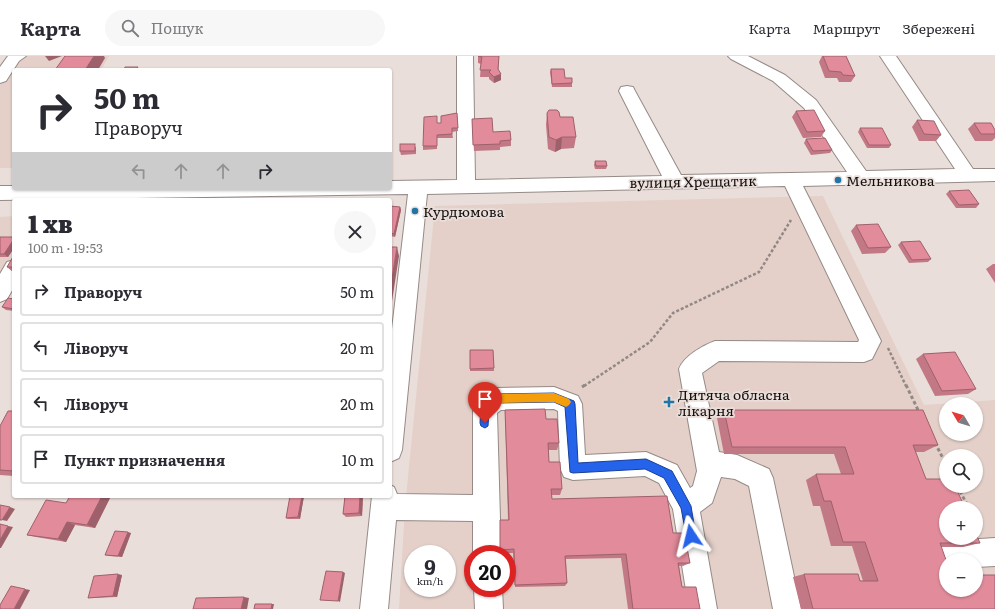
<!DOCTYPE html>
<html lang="uk">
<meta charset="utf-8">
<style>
body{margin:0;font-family:Literata,serif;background:#f7f7f7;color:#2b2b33;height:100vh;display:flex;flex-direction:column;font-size:15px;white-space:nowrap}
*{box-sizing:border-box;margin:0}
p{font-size:13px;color:#7c7c81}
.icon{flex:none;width:22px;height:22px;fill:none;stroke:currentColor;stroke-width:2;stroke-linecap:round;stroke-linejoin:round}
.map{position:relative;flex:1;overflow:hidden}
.drawer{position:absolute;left:12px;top:142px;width:380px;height:300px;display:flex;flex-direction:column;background:#fff;border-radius:4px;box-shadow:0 1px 3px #0004}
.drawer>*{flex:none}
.guide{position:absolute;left:12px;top:12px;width:380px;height:122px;border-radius:4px;box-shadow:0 1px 3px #0004;background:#fff;color:#2b2b33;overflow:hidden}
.needle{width:26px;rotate:308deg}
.tools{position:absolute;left:939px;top:341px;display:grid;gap:8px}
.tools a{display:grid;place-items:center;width:44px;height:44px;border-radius:50%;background:#fff;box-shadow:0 1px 3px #0004;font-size:20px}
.speed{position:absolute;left:404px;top:489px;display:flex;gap:8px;font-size:20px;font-weight:700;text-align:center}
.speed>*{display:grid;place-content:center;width:52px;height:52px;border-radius:50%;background:#fff;box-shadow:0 1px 3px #0004;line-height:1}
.speed small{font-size:10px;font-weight:400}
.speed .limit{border:6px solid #d22;background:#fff;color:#111}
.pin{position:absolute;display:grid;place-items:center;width:34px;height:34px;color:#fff;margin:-41px -17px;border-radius:50% 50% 50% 0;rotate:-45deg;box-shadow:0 0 4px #0007}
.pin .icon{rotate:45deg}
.me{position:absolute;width:44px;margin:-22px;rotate:350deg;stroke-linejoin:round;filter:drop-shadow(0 0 3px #0008)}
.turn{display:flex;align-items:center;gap:14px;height:84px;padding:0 16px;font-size:18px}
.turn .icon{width:52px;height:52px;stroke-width:2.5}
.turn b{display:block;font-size:28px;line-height:34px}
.lanes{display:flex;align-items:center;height:38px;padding:0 16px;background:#0003;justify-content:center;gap:20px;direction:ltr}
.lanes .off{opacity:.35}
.round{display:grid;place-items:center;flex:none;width:42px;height:42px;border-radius:21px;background:#f7f7f7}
.summary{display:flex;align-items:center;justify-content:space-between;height:68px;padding:0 16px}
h1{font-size:24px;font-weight:800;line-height:30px}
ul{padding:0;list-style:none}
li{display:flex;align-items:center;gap:12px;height:50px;margin:0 8px 6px;padding:0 8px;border:2px solid #e1e1e2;border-radius:4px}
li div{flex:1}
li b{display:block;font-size:15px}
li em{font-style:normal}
header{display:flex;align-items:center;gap:24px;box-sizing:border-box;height:56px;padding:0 20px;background:#fff;border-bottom:1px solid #e1e1e2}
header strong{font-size:19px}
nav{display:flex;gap:22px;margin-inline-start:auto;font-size:14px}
.search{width:280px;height:36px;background:#f7f7f7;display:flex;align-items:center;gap:10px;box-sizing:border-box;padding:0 14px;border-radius:22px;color:#7c7c81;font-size:15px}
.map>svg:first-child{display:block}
.built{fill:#e4d0c9;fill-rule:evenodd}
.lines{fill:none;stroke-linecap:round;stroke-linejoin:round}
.minor-casing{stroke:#958a86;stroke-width:2}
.path-far1{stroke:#928986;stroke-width:2.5;stroke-dasharray:3 2;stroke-linecap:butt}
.path{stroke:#928986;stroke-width:3;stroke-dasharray:3.5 2.5;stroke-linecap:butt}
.minor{fill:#fff;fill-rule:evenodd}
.wall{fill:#c27885}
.shaded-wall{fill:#9e616c}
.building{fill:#e28b9b;stroke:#9e616c}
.route{fill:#2563eb;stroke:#184099}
.slow{fill:#f59e0b}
.poi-dot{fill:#2175a5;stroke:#eadeda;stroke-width:1.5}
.labels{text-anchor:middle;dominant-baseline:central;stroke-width:3.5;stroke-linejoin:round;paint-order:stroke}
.poi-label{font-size:14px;fill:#13100e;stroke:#eadeda;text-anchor:start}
.street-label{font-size:14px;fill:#13100e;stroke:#eadeda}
</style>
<header>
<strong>Карта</strong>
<div class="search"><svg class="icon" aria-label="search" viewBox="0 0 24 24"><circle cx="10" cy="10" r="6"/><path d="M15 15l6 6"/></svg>Пошук</div>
<nav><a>Карта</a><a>Маршрут</a><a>Збережені</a></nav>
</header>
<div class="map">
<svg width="995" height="553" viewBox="0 0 995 553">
<rect width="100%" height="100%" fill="#eadeda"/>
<g class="built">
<polygon points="25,0 109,0 101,14 14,14 14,112 0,112 0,29 17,2"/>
<path d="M823,140L924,349L995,344V553H399L405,451L435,150ZM946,348H976V378H946ZM946,400H976V430H946ZM946,452H976V482H946ZM413,498H447V532H413ZM473,498H507V532H473ZM946,504H976V534H946Z"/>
<polygon points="14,160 14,197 0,220 0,161"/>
</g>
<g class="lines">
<defs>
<g id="minor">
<polygon points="8,0 26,0 19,5 6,25 0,27 0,11"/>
<path d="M457,0H473L475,124L662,120L619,35L621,31L627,30L633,31L635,35L681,119L847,116L804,52L773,25L731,3L728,0H748L785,19L816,44L866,115L955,113L880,0H896L973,113H995V125L803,130L881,285L872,303L864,306L719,305L702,317L719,396L737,399L769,413L773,422L801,553H773L749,430L735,423L721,421L712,447L700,456L717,553H689L673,453L659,427L645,420L573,424L564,421L560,412L558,355L554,353L501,354L497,357L501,498H473V465L396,464L388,553H360L372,440H390V429L394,431L397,438L473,439V353C478,342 485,336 496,332L554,331L578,340L582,348L585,399L646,396L677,409L690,432L693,430L697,415L679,313C684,300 702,290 715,285L858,286L859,284L785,130L427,138L402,394L399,402L390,406V290L408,138L0,144V130H14V132H390V125L457,124Z"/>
<polygon points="14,204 14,231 7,243 0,246 0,218 7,206"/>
<polygon points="995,482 995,510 976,511 976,504 946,504 946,512 938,509 934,499 938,489 948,485"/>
<polygon points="474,532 502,532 503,553 475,553"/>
</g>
</defs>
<use href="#minor" class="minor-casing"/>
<g class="path-far1">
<polyline points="888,292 906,330"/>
<polyline points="584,330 650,286 673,257 759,216 791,164"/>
</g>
<g class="path">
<polyline points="906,329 919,356"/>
<polyline points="582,331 585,329"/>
<polyline points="935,387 946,408"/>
<polyline points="957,430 969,452"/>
<polyline points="976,465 981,474"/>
</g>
<use href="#minor" class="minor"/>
</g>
<g class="wall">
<polygon points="478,0 499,0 498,14 501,24 494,27 489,23 489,21 480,21 481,8 478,7"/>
<polygon points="822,0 846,0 855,20 851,26 839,26 837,22 825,22 819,6"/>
<polygon points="551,13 572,27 572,31 552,31 550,16"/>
<polygon points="796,55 825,75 821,81 803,82 792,61"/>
<polygon points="457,57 458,75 452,76 453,82 437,82 437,93 423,94 423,90 437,67 441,67"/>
<polygon points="547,57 560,61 576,81 574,92 561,93 555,96 548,93 546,69"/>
<polygon points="472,63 493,76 511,84 511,90 500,91 500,94 474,95"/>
<polygon points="917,64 941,79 936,85 919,85 912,71"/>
<polygon points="974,67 995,74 995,82 992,85 975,85 968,73"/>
<polygon points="860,72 891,89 889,92 867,92 858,76"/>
<polygon points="806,83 832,94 830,97 811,99 804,87"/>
<polygon points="416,91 416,98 401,99 400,95"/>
<polygon points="595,105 607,110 606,113 595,113 594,109"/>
<polygon points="949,135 979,148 976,152 956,152 946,138"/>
<polygon points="390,150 400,151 401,154 395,181 390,180"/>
<polygon points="856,169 891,191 885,197 862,198 851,175"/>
<polygon points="0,181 14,181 14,192 8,201 0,201"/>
<polygon points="901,186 931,203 928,206 909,207 898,189"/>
<polygon points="14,199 14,217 7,211"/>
<polygon points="993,208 995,208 995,227 986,213"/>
<polygon points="14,243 14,255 6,254 2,251"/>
<polygon points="493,294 494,315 470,315 470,313"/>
<polygon points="923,298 976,333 968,338 935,340 916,303"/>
<polygon points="505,354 546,363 559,387 557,394 548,394 549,406 562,433 560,439 551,439 552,443 673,477 690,507 683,510 679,510 682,531 700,553 628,553 621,502 566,503 567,527 565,530 515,531 513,497 500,497 500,464 508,464"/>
<polygon points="724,354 938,389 924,396 915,396 926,423 980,487 963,491 941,491 946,534 995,553 801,553 793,521 804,518 863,525 852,490 831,490 820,450 813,450 806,424 816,418 841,418 834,398 724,398 717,362"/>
<polygon points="14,355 14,420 0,419 0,370"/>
<polygon points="70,440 111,440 95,472 75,469 66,486 36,481 27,479 66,447"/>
<polygon points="290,440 304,440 300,463 288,463 286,462"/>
<polygon points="345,440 363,440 362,460 346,461 343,458"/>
<polygon points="131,477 122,501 109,500 105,499"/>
<polygon points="122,519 117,541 92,542 88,542"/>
</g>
<g class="shaded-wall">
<polygon points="45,0 62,0 49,5"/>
<polygon points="94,0 104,0 105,2 98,14 85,14"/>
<polygon points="499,0 498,19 501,18 501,24 494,27 494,21 498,13"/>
<polygon points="562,81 561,93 555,96 556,84"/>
<polygon points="400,151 401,154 395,181 394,178"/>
<polygon points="14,183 14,192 8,201 4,198"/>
<polygon points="397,191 399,200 390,258 390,235"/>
<polygon points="102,440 111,440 95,472 87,469"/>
<polygon points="302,440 304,440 300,463 298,461"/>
<polygon points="360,440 363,440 362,460 359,457"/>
<polygon points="10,451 15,453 7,465 2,464"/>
<polygon points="67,466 75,469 66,486 58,483"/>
<polygon points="8,470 13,471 1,492 0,492 0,484"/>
<polygon points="128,476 131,477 122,501 118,500"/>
<polygon points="343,516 345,517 340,546 338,545"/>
<polygon points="118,518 122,519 117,541 113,540"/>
<polygon points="25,533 30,534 20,553 14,553"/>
<polygon points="244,541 249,542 247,553 241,553"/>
<polygon points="272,548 274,548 273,553 271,553"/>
</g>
<g class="building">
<polygon points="65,0 94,0 85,14 55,14"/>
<polygon points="478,0 499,0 498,13 501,18 494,21 489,16 491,14 480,14 482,1"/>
<polygon points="823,0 846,0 855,20 843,19 841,16 829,15"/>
<polygon points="125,11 138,11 136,14 124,14"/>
<polygon points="551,13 564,13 565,22 572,22 572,27 552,28"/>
<polygon points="549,54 557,54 559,56 560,61 573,61 576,81 562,81 556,84 549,81 547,57"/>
<polygon points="814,54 825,75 807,76 796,55"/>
<polygon points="457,57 458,72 452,72 452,78 437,79 437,90 423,90 424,61 437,60 437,67 441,67 441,60"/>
<polygon points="492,62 493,76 510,75 511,84 500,85 500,88 473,89 472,63"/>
<polygon points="917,64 934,65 941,79 924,78"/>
<polygon points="974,67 991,67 995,74 995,78 981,78"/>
<polygon points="860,72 882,72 891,89 869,89"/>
<polygon points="825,82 832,94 813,95 806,83"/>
<rect x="400" y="88" width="15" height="7"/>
<polygon points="595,105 606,105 607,110 596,110"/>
<polygon points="969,134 979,148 959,149 949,135"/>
<polygon points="390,150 400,151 394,178 390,177"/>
<polygon points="878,168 891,191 868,192 856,169"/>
<polygon points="0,181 14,181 14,183 4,198 0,198"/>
<polygon points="920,185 931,203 912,204 901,186"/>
<polygon points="390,191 397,191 390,235"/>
<polygon points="14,199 14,211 7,211"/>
<polygon points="8,242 14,243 14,253 2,251"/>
<polygon points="470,294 493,294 494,312 470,313"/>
<polygon points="955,296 976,333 942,335 923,298"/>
<polygon points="545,353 546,363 557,363 559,387 548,387 549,406 560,406 562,433 551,433 552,443 667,440 673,477 684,477 690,507 678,507 682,531 696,531 700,553 633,553 626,498 565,500 567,527 515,529 514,493 500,494 500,464 509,464 505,354"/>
<polygon points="724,354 923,354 938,389 913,389 926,423 946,423 946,430 955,430 965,452 946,452 946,482 976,482 976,478 980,487 940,487 946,504 946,534 976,534 976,519 995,519 995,553 813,553 804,518 858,518 860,525 878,525 865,486 843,486 831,445 824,445 816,418 854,418 845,391 732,391"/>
<polygon points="8,355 14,355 14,415 0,414 0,370"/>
<polygon points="70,440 102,440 87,469 67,466 58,483 27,479 46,444 66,447"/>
<polygon points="290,440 302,440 298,461 286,462"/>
<polygon points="345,440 360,440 359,457 343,458"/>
<polygon points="0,449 10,451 2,464 0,464"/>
<polygon points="0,468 8,470 0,484"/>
<polygon points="115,475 128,476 118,500 105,499"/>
<polygon points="326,515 343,516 338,545 320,544"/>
<polygon points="118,518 113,540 88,542 94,520"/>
<polygon points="11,530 25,533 14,553 0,553 0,549"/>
<polygon points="244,541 241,553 193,553 196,542"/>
<polygon points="255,548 272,548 271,553 254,553"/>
</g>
<polygon class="route" points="554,337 574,345 575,348 578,407 646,403 672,415 691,450 696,480 695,484 691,485 687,484 681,452 664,422 645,413 573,417 570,416 565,351 554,346 498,347 489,355 488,370 485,372 481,370 480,367 481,349 496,338"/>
<polygon class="slow" points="554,337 569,343 571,346 569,349 566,351 554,346 500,347 495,343 500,338"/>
<g class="poi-dot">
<circle cx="838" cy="124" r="4"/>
<circle cx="415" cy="155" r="4"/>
<path d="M667 340h4v4h4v4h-4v4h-4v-4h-4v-4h4z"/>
</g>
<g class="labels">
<g class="poi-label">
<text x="846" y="124">Мельникова</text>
<text x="423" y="155">Курдюмова</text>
<text x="678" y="338">Дитяча обласна<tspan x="678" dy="16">лікарня</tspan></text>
</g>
<g class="street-label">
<text transform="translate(693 125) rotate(-1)">вулиця Хрещатик</text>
</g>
</g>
</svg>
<div class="tools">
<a><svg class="needle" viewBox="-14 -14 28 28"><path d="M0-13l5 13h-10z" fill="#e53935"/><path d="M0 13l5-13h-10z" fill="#7c7c81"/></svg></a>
<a><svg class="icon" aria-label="search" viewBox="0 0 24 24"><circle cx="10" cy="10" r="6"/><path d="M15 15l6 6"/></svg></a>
<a>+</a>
<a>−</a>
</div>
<div class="speed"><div>9<small>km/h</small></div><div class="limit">20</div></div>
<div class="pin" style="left:485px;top:367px;background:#d93025"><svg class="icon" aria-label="arrive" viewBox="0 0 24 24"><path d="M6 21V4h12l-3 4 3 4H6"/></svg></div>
<svg class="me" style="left:691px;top:480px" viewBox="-20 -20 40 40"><path d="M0-17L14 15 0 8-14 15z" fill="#2563eb" stroke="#fff" stroke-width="4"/></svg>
<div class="guide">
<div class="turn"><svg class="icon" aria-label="right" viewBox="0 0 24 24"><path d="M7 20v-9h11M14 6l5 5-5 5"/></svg><div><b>50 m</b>Праворуч</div></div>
<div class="lanes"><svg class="icon off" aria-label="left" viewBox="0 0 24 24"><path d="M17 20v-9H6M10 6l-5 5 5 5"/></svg><svg class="icon off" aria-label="ahead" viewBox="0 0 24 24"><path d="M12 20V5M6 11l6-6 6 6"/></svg><svg class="icon off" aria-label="ahead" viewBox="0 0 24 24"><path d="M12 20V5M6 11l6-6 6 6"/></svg><svg class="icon" aria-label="right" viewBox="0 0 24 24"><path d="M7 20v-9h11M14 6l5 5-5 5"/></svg></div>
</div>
<section class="drawer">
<div class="summary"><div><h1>1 хв</h1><p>100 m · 19:53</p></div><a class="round"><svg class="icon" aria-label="close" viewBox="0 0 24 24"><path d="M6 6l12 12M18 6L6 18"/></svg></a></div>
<ul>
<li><svg class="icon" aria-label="right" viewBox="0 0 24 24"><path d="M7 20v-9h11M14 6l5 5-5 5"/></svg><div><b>Праворуч</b></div><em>50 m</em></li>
<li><svg class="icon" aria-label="left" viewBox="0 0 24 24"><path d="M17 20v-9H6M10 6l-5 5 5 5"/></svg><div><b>Ліворуч</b></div><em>20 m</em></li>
<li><svg class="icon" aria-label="left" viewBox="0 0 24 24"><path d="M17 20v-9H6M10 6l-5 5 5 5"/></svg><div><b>Ліворуч</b></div><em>20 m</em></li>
<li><svg class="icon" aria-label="arrive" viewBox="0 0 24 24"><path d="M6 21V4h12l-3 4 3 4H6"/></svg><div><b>Пункт призначення</b></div><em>10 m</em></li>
</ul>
</section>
</div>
